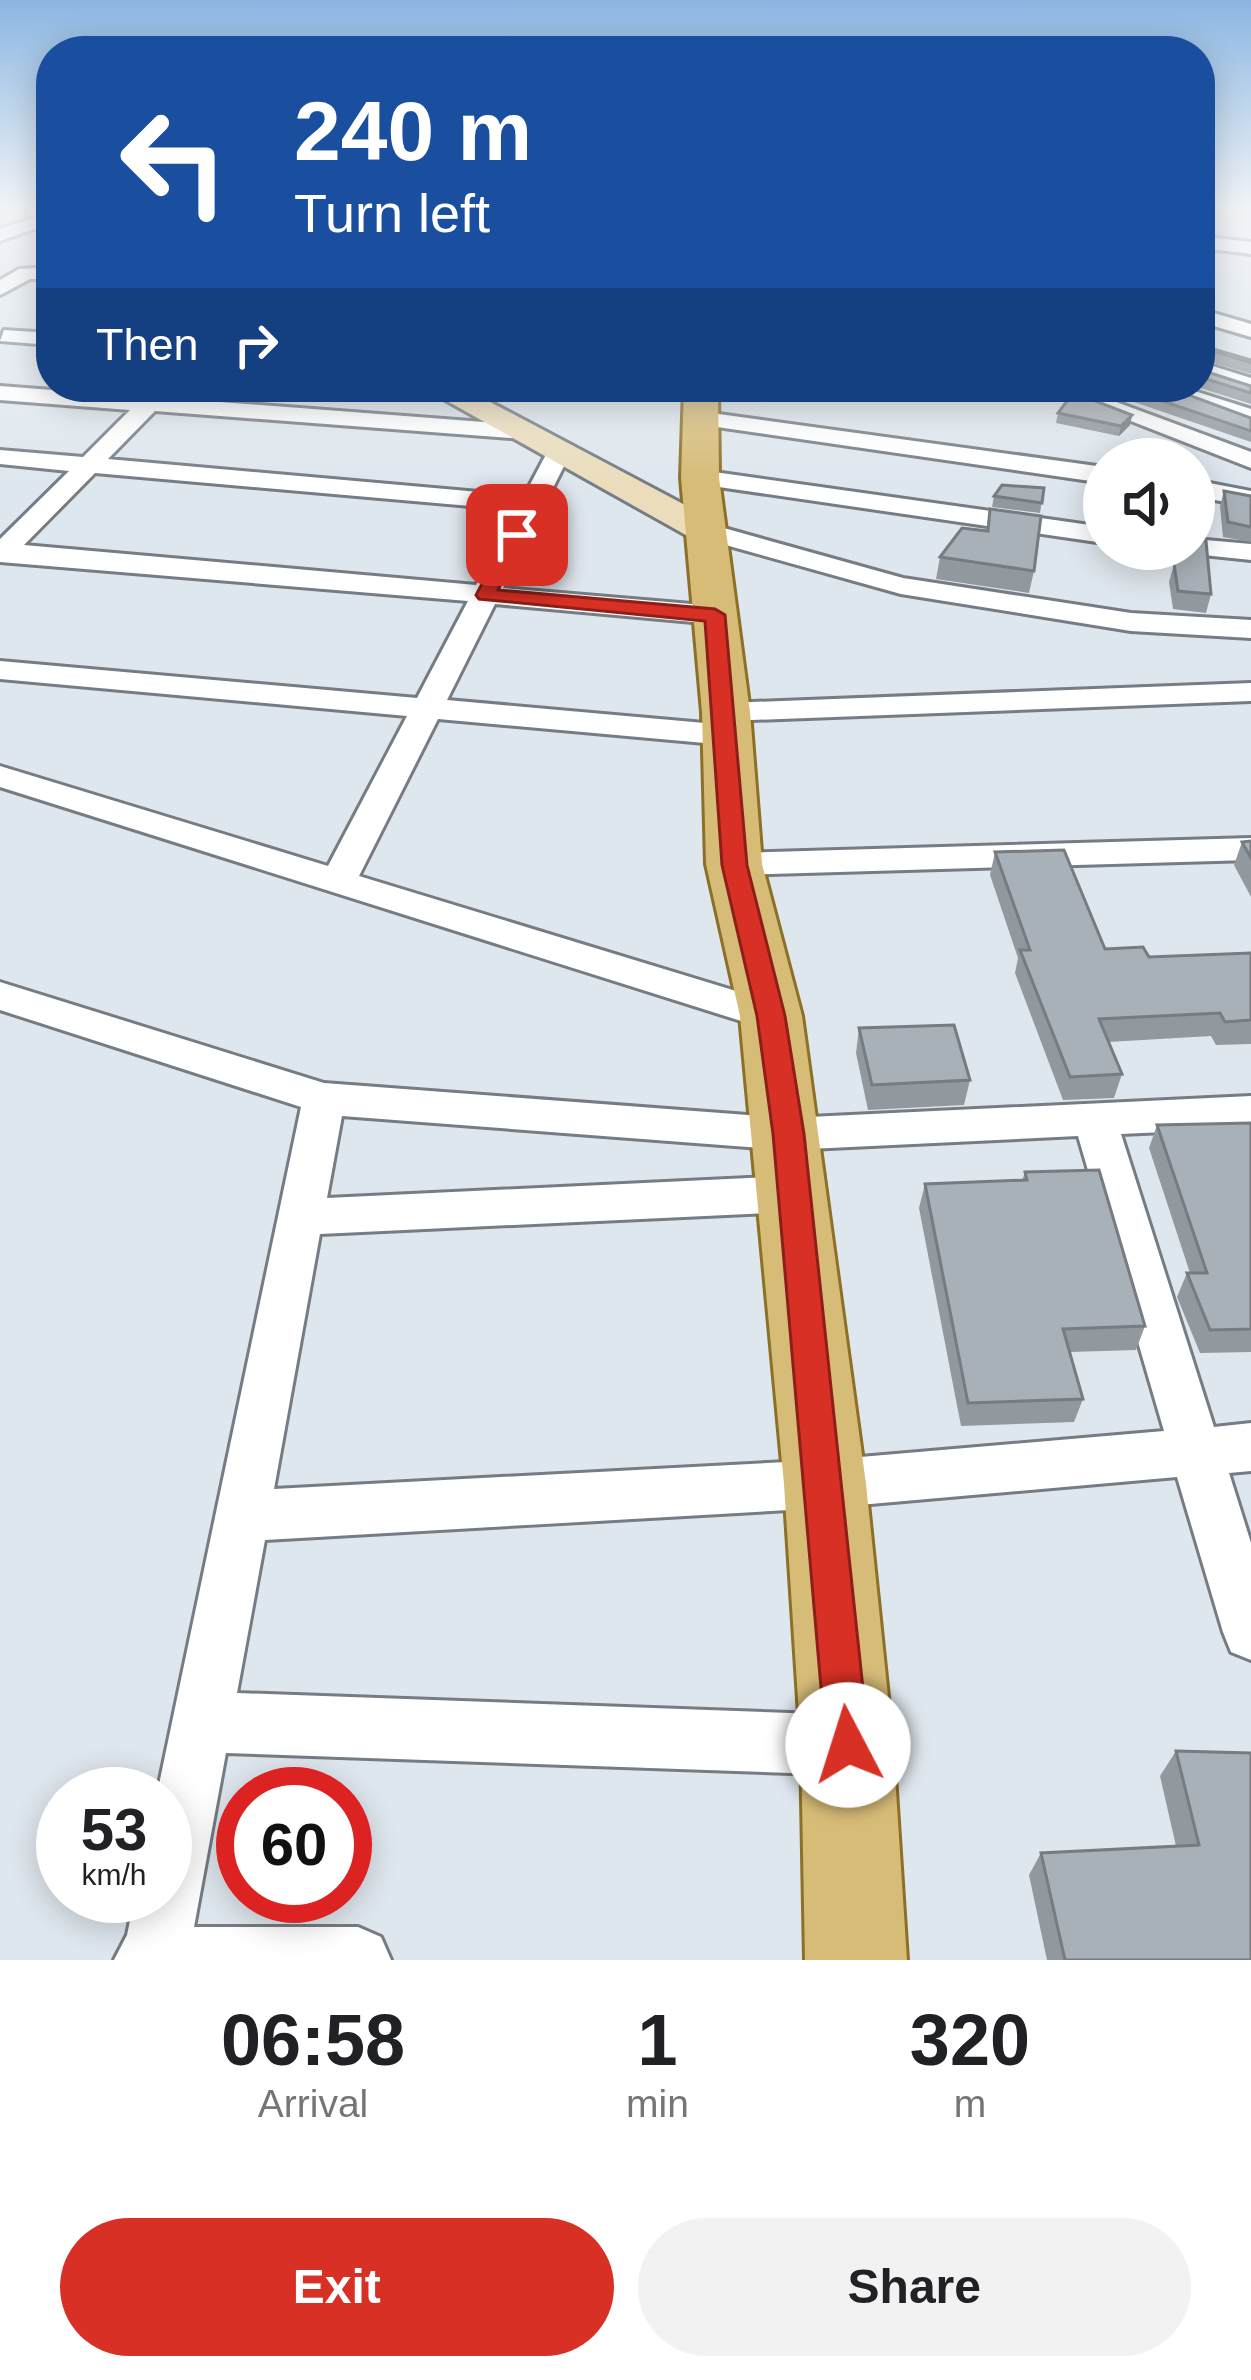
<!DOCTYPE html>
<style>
body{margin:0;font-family:Helvetica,sans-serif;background:#f2f2f2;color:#202124;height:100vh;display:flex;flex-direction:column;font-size:45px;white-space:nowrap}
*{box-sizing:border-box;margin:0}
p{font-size:39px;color:#757577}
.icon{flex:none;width:66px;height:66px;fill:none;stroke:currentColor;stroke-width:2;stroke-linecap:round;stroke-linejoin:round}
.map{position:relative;height:1960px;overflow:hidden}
.sheet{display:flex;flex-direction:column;background:#fff;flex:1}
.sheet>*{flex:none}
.top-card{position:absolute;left:36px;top:36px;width:1179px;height:366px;border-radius:48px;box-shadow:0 6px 30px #0003;background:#1a4fa0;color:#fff;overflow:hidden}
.tools{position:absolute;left:1083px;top:438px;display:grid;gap:24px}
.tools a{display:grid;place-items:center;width:132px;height:132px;border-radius:50%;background:#fff;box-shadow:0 6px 30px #0003;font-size:60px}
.speed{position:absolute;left:36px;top:1767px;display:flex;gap:24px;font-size:60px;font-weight:700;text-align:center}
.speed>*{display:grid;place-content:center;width:156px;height:156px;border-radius:50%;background:#fff;box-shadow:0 6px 30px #0003;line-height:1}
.speed small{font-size:30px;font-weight:400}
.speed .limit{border:18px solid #d22;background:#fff;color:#111}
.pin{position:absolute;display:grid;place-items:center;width:102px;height:102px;color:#fff;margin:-51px;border-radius:24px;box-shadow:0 6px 18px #0006}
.me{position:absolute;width:132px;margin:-66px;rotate:355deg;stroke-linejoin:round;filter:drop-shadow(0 0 9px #0008)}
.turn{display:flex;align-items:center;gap:42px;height:252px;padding:0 60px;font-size:54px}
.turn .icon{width:156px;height:156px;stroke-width:2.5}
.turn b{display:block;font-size:84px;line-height:102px}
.then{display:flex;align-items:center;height:114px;padding:0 60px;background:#0003;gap:24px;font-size:45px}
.eta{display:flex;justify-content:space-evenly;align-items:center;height:204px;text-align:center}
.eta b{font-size:72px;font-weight:700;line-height:84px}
.primary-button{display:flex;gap:24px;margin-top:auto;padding:24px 60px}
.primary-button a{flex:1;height:138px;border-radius:72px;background:#d93025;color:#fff;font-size:48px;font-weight:700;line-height:138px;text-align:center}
.primary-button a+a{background:#f2f2f2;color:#202124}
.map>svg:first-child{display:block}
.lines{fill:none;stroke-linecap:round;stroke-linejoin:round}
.street-casing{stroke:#757c83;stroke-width:6}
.secondary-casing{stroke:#757c83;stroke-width:6}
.primary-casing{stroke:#8c7027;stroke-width:6}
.street{fill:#fff;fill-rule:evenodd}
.secondary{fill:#ebddbc;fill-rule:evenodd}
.primary{fill:#d7bc78;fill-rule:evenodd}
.wall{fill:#91989e}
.shaded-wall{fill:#767c81}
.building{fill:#a9b1b8;stroke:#767c81;stroke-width:3}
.route{fill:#d93025;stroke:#8d1f18;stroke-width:3}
</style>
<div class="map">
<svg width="1251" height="1960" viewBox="0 0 1251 1960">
<rect width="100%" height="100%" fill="#dfe7ee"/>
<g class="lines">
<defs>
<g id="street">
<polygon points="51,212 51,223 0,241 0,229"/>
<polygon points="1200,236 1251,242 1251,254 1200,248"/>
<polygon points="51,267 51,279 30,279 0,295 0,280 19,269"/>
<polygon points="1200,309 1251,324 1251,337 1200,322"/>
<polygon points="4,330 51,333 51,345 0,341"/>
<polygon points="1200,362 1251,378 1251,392 1200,376"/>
<path d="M0,386L143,397L157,389L167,398L524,425L536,432L524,439L155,411L108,459L524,496L551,445H569L572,450L503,588L715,606L729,615L715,624L495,604L447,700L727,725L743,735L727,745L438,719L359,876L785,1006L791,1016L785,1026H757L0,787V766L328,866L407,716L0,679V661L417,698L468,601L0,562V539L69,471L0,464V450L83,457L130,410L0,400ZM95,473L516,510L476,585L24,545Z"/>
<polygon points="1044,387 1076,387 1251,452 1251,468"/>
<polygon points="1148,387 1182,387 1251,409 1251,424"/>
<polygon points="697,411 1104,467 1104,483 689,423 689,413"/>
<polygon points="700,470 1104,527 1104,543 691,483 691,473"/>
<polygon points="1194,480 1251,491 1251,507 1194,496"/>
<polygon points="706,523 903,578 1131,613 1251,620 1251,638 1131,631 901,594 697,537 693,531"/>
<polygon points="1194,539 1251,544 1251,560 1184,553 1182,549 1194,549"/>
<polygon points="1251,683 1251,701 726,721 710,712 726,703"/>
<polygon points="1251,838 1251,860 734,875 716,864 734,853"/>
<path d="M0,982L324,1083L788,1118L1251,1096V1128L1121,1134L1214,1427L1251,1423V1471L1229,1473L1251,1543V1660L1231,1652L1223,1632L1177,1477L825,1508L265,1540L237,1693L847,1715L868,1724L877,1745L868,1766L847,1775L226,1753L194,1927H358L381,1937L391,1960H114L127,1935L135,1896H165V1794H157L301,1107L0,1010ZM342,1116L788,1150L1078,1136L1164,1431L825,1460L274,1489L320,1234L790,1212L806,1206L812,1194L806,1182L790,1176L327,1198Z"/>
</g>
<g id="secondary">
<polygon points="26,210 51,210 51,220 29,215"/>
<polygon points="422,387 462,387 719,523 724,531 706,542 693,539"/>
</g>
<polygon id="primary" points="684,387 718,387 719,478 750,712 762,864 802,1016 866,1484 893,1745 907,1960 805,1960 801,1745 784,1484 740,1016 706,864 702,712 681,478"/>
</defs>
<use href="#street" class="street-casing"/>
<use href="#secondary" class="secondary-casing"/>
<use href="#primary" class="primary-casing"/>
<use href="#street" class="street"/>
<use href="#secondary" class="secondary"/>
<use href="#primary" class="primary"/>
</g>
<g class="wall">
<polygon points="1200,345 1251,360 1251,374 1200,359"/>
<polygon points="1200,364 1201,370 1251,386 1251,404 1197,387 1200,387"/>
<polygon points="1016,387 1059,387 1132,415 1130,425 1119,436 1056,423 1058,413 1067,402"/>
<polygon points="1090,387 1167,387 1251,418 1251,442"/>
<polygon points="1044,488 1040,513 992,507 994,496"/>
<polygon points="1224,491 1251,496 1251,542 1223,537 1220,506"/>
<polygon points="990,509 1034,571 1029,593 936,579 940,557 986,531"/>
<polygon points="1174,564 1211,594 1206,613 1173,609 1169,582"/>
<polygon points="1251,841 1251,897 1234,865 1242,842"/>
<polygon points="995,852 1105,949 1149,957 1251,953 1251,1044 1216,1045 1211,1036 1108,1042 1122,1074 1114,1098 1063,1100 1015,973 1018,958 990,875"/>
<polygon points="859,1028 970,1080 964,1105 868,1110 856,1053"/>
<polygon points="1251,1123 1251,1352 1200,1353 1177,1297 1187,1273 1190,1273 1149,1148 1157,1125"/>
<polygon points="1025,1172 1145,1326 1136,1350 1070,1352 1083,1399 1074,1422 961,1426 919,1208 925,1184 1022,1181"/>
<polygon points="1176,1751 1251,1960 1047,1960 1029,1875 1041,1853 1176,1846 1160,1776"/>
</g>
<polygon class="shaded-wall" points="1132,415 1130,425 1119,436 1121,426"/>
<g class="building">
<polygon points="1200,345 1251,360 1251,363 1204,348 1200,351"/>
<polygon points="1200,364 1201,370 1251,386 1251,393 1200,377"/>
<polygon points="1051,387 1059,387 1132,415 1121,426 1058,413 1073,393"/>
<polygon points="1121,387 1167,387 1251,418 1251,431"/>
<polygon points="1002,485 1044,488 1042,503 994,496"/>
<polygon points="1224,491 1251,496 1251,527 1228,522"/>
<polygon points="990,509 1041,516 1034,571 940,557 962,528 988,531"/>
<polygon points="1194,540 1206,541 1211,594 1178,591 1174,564 1184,549 1194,549"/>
<polygon points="1251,841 1251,858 1242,842"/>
<polygon points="1064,850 1105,949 1143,947 1149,957 1251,953 1251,1020 1225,1022 1220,1013 1099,1019 1122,1074 1070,1077 1020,950 1030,950 995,852"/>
<polygon points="954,1025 970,1080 872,1085 859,1028"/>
<polygon points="1251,1123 1251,1329 1210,1330 1187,1273 1207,1273 1157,1125"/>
<polygon points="1099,1170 1145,1326 1063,1329 1083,1399 968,1403 925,1184 1027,1180 1025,1172"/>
<polygon points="1176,1751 1251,1753 1251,1960 1065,1960 1041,1853 1199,1845"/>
</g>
<linearGradient id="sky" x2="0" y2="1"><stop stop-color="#8bb6e2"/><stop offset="0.43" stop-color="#f1f4f7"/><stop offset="1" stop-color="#f1f4f7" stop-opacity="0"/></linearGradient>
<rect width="1251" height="484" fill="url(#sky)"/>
<polygon class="route" points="517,529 526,535 498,590 715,609 725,615 747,865 785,1016 804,1134 869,1745 862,1760 848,1766 833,1760 826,1745 773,1134 757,1016 722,865 705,621 479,599 476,595 508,535"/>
</svg>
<div class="tools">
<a><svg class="icon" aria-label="sound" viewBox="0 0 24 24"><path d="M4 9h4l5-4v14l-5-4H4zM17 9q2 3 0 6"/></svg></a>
</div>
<div class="speed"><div>53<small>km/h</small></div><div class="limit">60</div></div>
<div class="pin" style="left:517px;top:535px;background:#d93025"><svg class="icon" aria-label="arrive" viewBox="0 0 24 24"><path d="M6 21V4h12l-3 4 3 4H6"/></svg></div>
<svg class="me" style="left:848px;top:1745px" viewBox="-20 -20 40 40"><circle r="19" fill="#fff"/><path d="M0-13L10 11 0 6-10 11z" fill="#d93025"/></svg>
<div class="top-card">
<div class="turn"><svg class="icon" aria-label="left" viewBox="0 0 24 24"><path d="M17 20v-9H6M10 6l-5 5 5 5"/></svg><div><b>240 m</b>Turn left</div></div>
<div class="then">Then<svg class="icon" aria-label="right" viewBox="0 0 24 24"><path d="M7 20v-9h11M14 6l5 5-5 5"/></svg></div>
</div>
</div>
<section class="sheet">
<div class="eta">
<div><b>06:58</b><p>Arrival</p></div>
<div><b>1</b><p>min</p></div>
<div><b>320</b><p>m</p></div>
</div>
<div class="primary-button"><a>Exit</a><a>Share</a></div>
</section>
